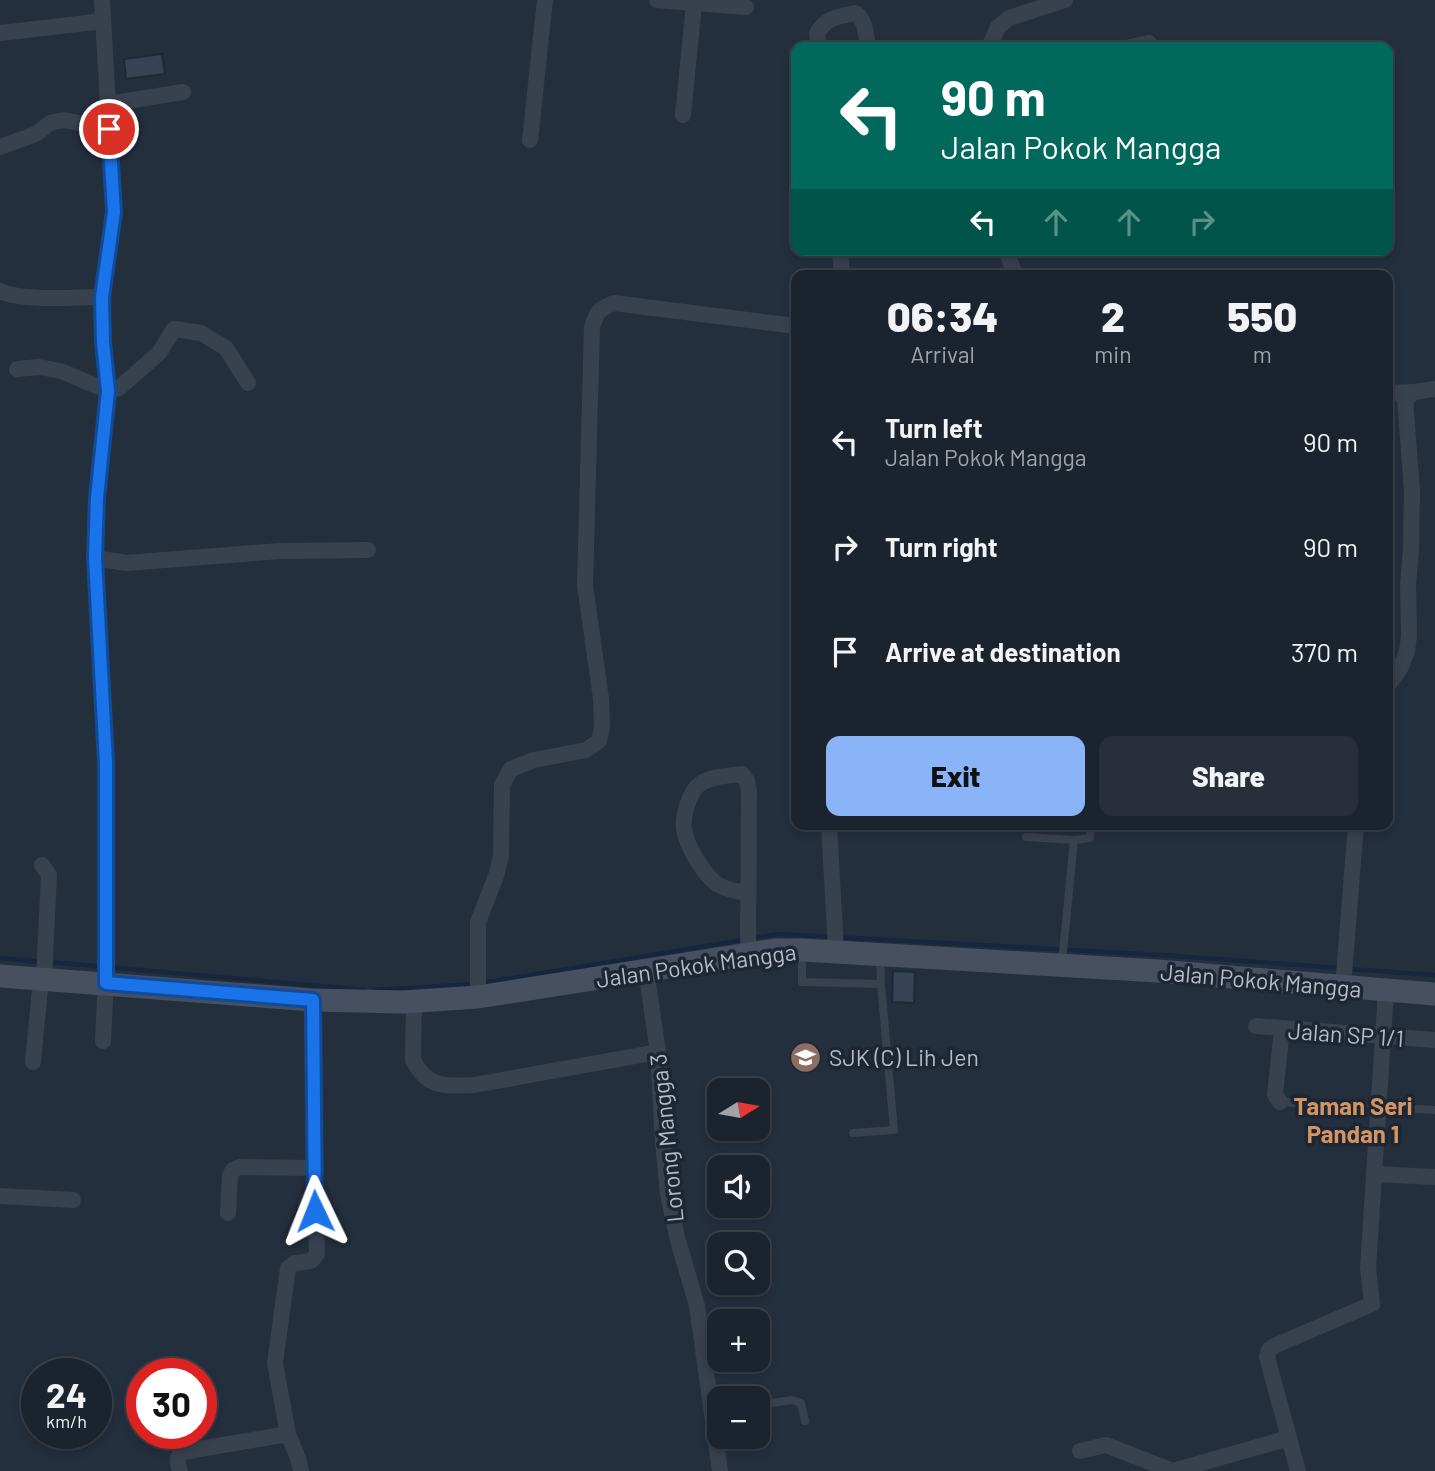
<!DOCTYPE html>
<meta charset="utf-8">
<style>
body{margin:0;font-family:Barlow,sans-serif;background:#282f3a;color:#f1f3f6;height:100vh;display:flex;flex-direction:column;font-size:26px;white-space:nowrap}
*{box-sizing:border-box;margin:0}
p{font-size:23px;color:#a0a4aa}
.icon{flex:none;width:38px;height:38px;fill:none;stroke:currentColor;stroke-width:2;stroke-linecap:round;stroke-linejoin:round}
.map{position:relative;flex:1;overflow:hidden}
.drawer{position:absolute;left:791px;top:270px;width:602px;height:560px;display:flex;flex-direction:column;background:#1b232e;border-radius:14px;box-shadow:0 4px 10px #0003,0 0 0 2px #39404a}
.drawer>*{flex:none}
.guide{position:absolute;left:791px;top:42px;width:602px;height:214px;border-radius:14px;box-shadow:0 4px 10px #0003,0 0 0 2px #39404a;background:#00695c;color:#fff;overflow:hidden}
.needle{width:46px;rotate:79deg}
.buttons{position:absolute;left:707px;top:1078px;display:grid;gap:14px}
.buttons a{display:grid;place-items:center;width:63px;height:63px;border-radius:14px;background:#1b232e;box-shadow:0 4px 10px #0003,0 0 0 2px #39404a;font-size:35px}
.speed{position:absolute;left:21px;top:1358px;display:flex;gap:14px;font-size:35px;font-weight:700;text-align:center}
.speed>*{display:grid;place-content:center;width:91px;height:91px;border-radius:50%;background:#1b232e;box-shadow:0 4px 10px #0003,0 0 0 2px #39404a;line-height:1}
.speed small{font-size:18px;font-weight:400}
.speed .limit{border:10px solid #d22;background:#fff;color:#111}
.pin{position:absolute;display:grid;place-items:center;width:60px;height:60px;color:#fff;margin:-30px;border:4px solid #fff;border-radius:50%;box-shadow:0 2px 7px #0007}
.me{position:absolute;width:77px;margin:-38px;rotate:358deg;stroke-linejoin:round;filter:drop-shadow(0 0 5px #0008)}
.turn{display:flex;align-items:center;gap:24px;height:147px;padding:0 35px;font-size:32px}
.turn .icon{width:91px;height:91px;stroke-width:2.5}
.turn b{display:block;font-size:49px;line-height:60px}
.lanes{display:flex;align-items:center;height:66px;padding:0 35px;background:#0003;justify-content:center;gap:35px;direction:ltr}
.lanes .off{opacity:.35}
.eta{display:flex;justify-content:space-evenly;align-items:center;height:119px;text-align:center}
.eta b{font-size:42px;font-weight:800;line-height:49px}
.button{display:flex;gap:14px;margin-top:auto;padding:14px 35px}
.button a{flex:1;height:80px;border-radius:14px;background:#8ab4f8;color:#111;font-size:28px;font-weight:800;line-height:80px;text-align:center}
.button a+a{background:#282f3a;color:#f1f3f6}
ul{padding:0;list-style:none}
li{display:flex;align-items:center;gap:21px;height:105px;padding:0 35px}
li div{flex:1}
li b{display:block;font-size:26px}
li em{font-style:normal}
.map>svg:first-child{display:block}
.lines{fill:none;stroke-linecap:round;stroke-linejoin:round}
.stream{stroke:#17263c;stroke-width:4.5}
.building{fill:#364354;stroke:#1f2835;stroke-width:2}
.lane{stroke:#38414e;stroke-width:8}
.street{stroke:#38414e;stroke-width:16}
.secondary{stroke:#465061;stroke-width:23}
.route-casing{stroke:#114b97;stroke-width:18}
.route{stroke:#1a73e8;stroke-width:12}
.labels{text-anchor:middle;dominant-baseline:central;stroke-width:7;stroke-linejoin:round;paint-order:stroke}
.street-label{font-size:23px;fill:#b4bcc9;stroke:#1d2633}
.poi-label{font-size:23px;fill:#b4bcc9;stroke:#1d2633;text-anchor:start}
.neighbourhood-label{font-size:24px;font-weight:bold;fill:#d59563;stroke:#1d2633}
</style>
<div class="map">
<svg width="1435" height="1471" viewBox="0 0 1435 1471">
<rect width="100%" height="100%" fill="#242f3e"/>
<g class="lines">
<g class="stream">
<polyline points="752,938 778,934 1162,955 1340,968"/>
<polyline points="0,958 41,962"/>
<polyline points="50,962 365,990"/>
<polyline points="1349,969 1435,975"/>
<polyline points="482,983 743,940"/>
<polyline points="374,990 474,984"/>
</g>
</g>
<g class="building">
<polygon points="162,54 165,74 126,79 124,59"/>
<polygon points="893,971 915,972 914,1003 892,1002"/>
</g>
<g class="lines">
<g class="lane">
<polyline points="1026,837 1074,840 1090,838 1091,824"/>
<polyline points="802,953 802,982 881,984 894,1130 853,1133"/>
<polyline points="880,957 881,984"/>
<polyline points="1062,963 1074,840"/>
<polyline points="1280,1102 1435,1110"/>
<polyline points="758,1405 792,1400 801,1403 805,1421"/>
</g>
<g class="street">
<polyline points="102,0 114,212 102,297 103,342 108,391 97,497 95,558 106,763 107,960 103,1041"/>
<polyline points="657,0 746,7"/>
<polyline points="0,33 103,21"/>
<path d="M819,47L817,33C827,17 838,17 855,13C866,19 866,36 868,47"/>
<polyline points="989,47 998,27 1009,18 1065,0"/>
<polyline points="1130,47 1149,43"/>
<polyline points="108,104 183,92"/>
<polyline points="683,115 694,4"/>
<polyline points="530,140 545,0"/>
<polyline points="0,147 36,134 50,123 64,120 109,129"/>
<polyline points="840,250 842,275"/>
<polyline points="1006,250 1015,275"/>
<path d="M0,291C24,302 75,297 102,297"/>
<polyline points="17,369 39,367 61,371 108,391 119,388 159,353 174,329 201,333 226,348 248,383"/>
<polyline points="1388,393 1414,392"/>
<polyline points="95,558 126,563 280,551 368,550"/>
<polyline points="1388,685 1401,667 1407,651 1409,636 1408,585 1411,549 1412,490 1405,400 1414,392 1435,389"/>
<polyline points="829,824 836,951"/>
<polyline points="42,865 49,875 44,979"/>
<path d="M748,955L749,792L747,781L742,774C728,776 711,776 700,784C690,790 682,817 684,829C686,845 704,875 717,884C727,890 737,892 748,893"/>
<polyline points="646,970 658,1052 663,1142 668,1194 677,1237 697,1306 720,1471"/>
<polyline points="1343,987 1356,824"/>
<path d="M478,997V922L496,876L501,856L502,785L511,769L534,760L586,750L599,741L602,728L601,699L585,585L592,327C597,311 599,309 614,303L796,326"/>
<path d="M414,1002L413,1060C428,1089 445,1086 474,1085L658,1052"/>
<polyline points="1256,1026 1435,1040"/>
<polyline points="33,1062 41,979"/>
<polyline points="1280,1102 1275,1095 1282,1029"/>
<polyline points="1375,1174 1435,1177"/>
<polyline points="0,1196 73,1200"/>
<polyline points="228,1213 230,1175 233,1170 240,1167 314,1168"/>
<polyline points="288,1434 275,1363 288,1268 295,1263 311,1261 317,1254 314,1168 312,1000"/>
<polyline points="1080,1451 1106,1445 1173,1471 1289,1438"/>
<path d="M180,1471C177,1463 176,1458 182,1452L288,1434L298,1458L301,1471"/>
<polyline points="1298,1471 1267,1357 1269,1350 1274,1346 1372,1304 1368,1268 1386,991"/>
</g>
<polyline class="secondary" points="0,976 312,1000 403,1002 478,997 775,950 802,950 1158,971 1435,994"/>
</g>
<g class="lines">
<defs>
<polyline id="route" points="109,129 114,212 102,297 103,342 108,391 97,498 95,558 106,763 106,983 313,1000 315,1211"/>
</defs>
<use href="#route" class="route-casing"/>
<use href="#route" class="route"/>
</g>
<defs>
<symbol id="school-disc" viewBox="-11 -11 22 22"><circle r="9.5" fill="#8d6e63" stroke="#1d2633"/><path d="M0-5L7-2L0 1L-7-2ZM-4 1L0 2.5L4 1V4Q0 6-4 4Z" fill="#fff"/></symbol>
</defs>
<g fill-rule="evenodd">
<use href="#school-disc" x="788" y="1040" width="35" height="35"/>
</g>
<g class="labels">
<g class="street-label">
<text transform="translate(696 965) rotate(-8)">Jalan Pokok Mangga</text>
<text transform="translate(1261 980) rotate(5)">Jalan Pokok Mangga</text>
<text transform="translate(1346 1034) rotate(4)">Jalan SP 1/1</text>
<text transform="translate(666 1138) rotate(-96)">Lorong Mangga 3</text>
</g>
<g class="poi-label">
<text x="829" y="1057">SJK (C) Lih Jen</text>
</g>
<g class="neighbourhood-label">
<text x="1353" y="1105">Taman Seri<tspan x="1353" dy="28">Pandan 1</tspan></text>
</g>
</g>
</svg>
<div class="buttons">
<a><svg class="needle" viewBox="-14 -14 28 28"><path d="M0-13l5 13h-10z" fill="#e53935"/><path d="M0 13l5-13h-10z" fill="#a0a4aa"/></svg></a>
<a><svg class="icon" aria-label="sound" viewBox="0 0 24 24"><path d="M4 9h4l5-4v14l-5-4H4zM17 9q2 3 0 6"/></svg></a>
<a><svg class="icon" aria-label="search" viewBox="0 0 24 24"><circle cx="10" cy="10" r="6"/><path d="M15 15l6 6"/></svg></a>
<a>+</a>
<a>−</a>
</div>
<div class="speed"><div>24<small>km/h</small></div><div class="limit">30</div></div>
<div class="pin" style="left:109px;top:129px;background:#d93025"><svg class="icon" aria-label="arrive" viewBox="0 0 24 24"><path d="M6 21V4h12l-3 4 3 4H6"/></svg></div>
<svg class="me" style="left:315px;top:1211px" viewBox="-20 -20 40 40"><path d="M0-17L14 15 0 8-14 15z" fill="#1a73e8" stroke="#fff" stroke-width="4"/></svg>
<div class="guide">
<div class="turn"><svg class="icon" aria-label="left" viewBox="0 0 24 24"><path d="M17 20v-9H6M10 6l-5 5 5 5"/></svg><div><b>90 m</b>Jalan Pokok Mangga</div></div>
<div class="lanes"><svg class="icon" aria-label="left" viewBox="0 0 24 24"><path d="M17 20v-9H6M10 6l-5 5 5 5"/></svg><svg class="icon off" aria-label="ahead" viewBox="0 0 24 24"><path d="M12 20V5M6 11l6-6 6 6"/></svg><svg class="icon off" aria-label="ahead" viewBox="0 0 24 24"><path d="M12 20V5M6 11l6-6 6 6"/></svg><svg class="icon off" aria-label="right" viewBox="0 0 24 24"><path d="M7 20v-9h11M14 6l5 5-5 5"/></svg></div>
</div>
<section class="drawer">
<div class="eta">
<div><b>06:34</b><p>Arrival</p></div>
<div><b>2</b><p>min</p></div>
<div><b>550</b><p>m</p></div>
</div>
<ul>
<li><svg class="icon" aria-label="left" viewBox="0 0 24 24"><path d="M17 20v-9H6M10 6l-5 5 5 5"/></svg><div><b>Turn left</b><p>Jalan Pokok Mangga</p></div><em>90 m</em></li>
<li><svg class="icon" aria-label="right" viewBox="0 0 24 24"><path d="M7 20v-9h11M14 6l5 5-5 5"/></svg><div><b>Turn right</b></div><em>90 m</em></li>
<li><svg class="icon" aria-label="arrive" viewBox="0 0 24 24"><path d="M6 21V4h12l-3 4 3 4H6"/></svg><div><b>Arrive at destination</b></div><em>370 m</em></li>
</ul>
<div class="button"><a>Exit</a><a>Share</a></div>
</section>
</div>
